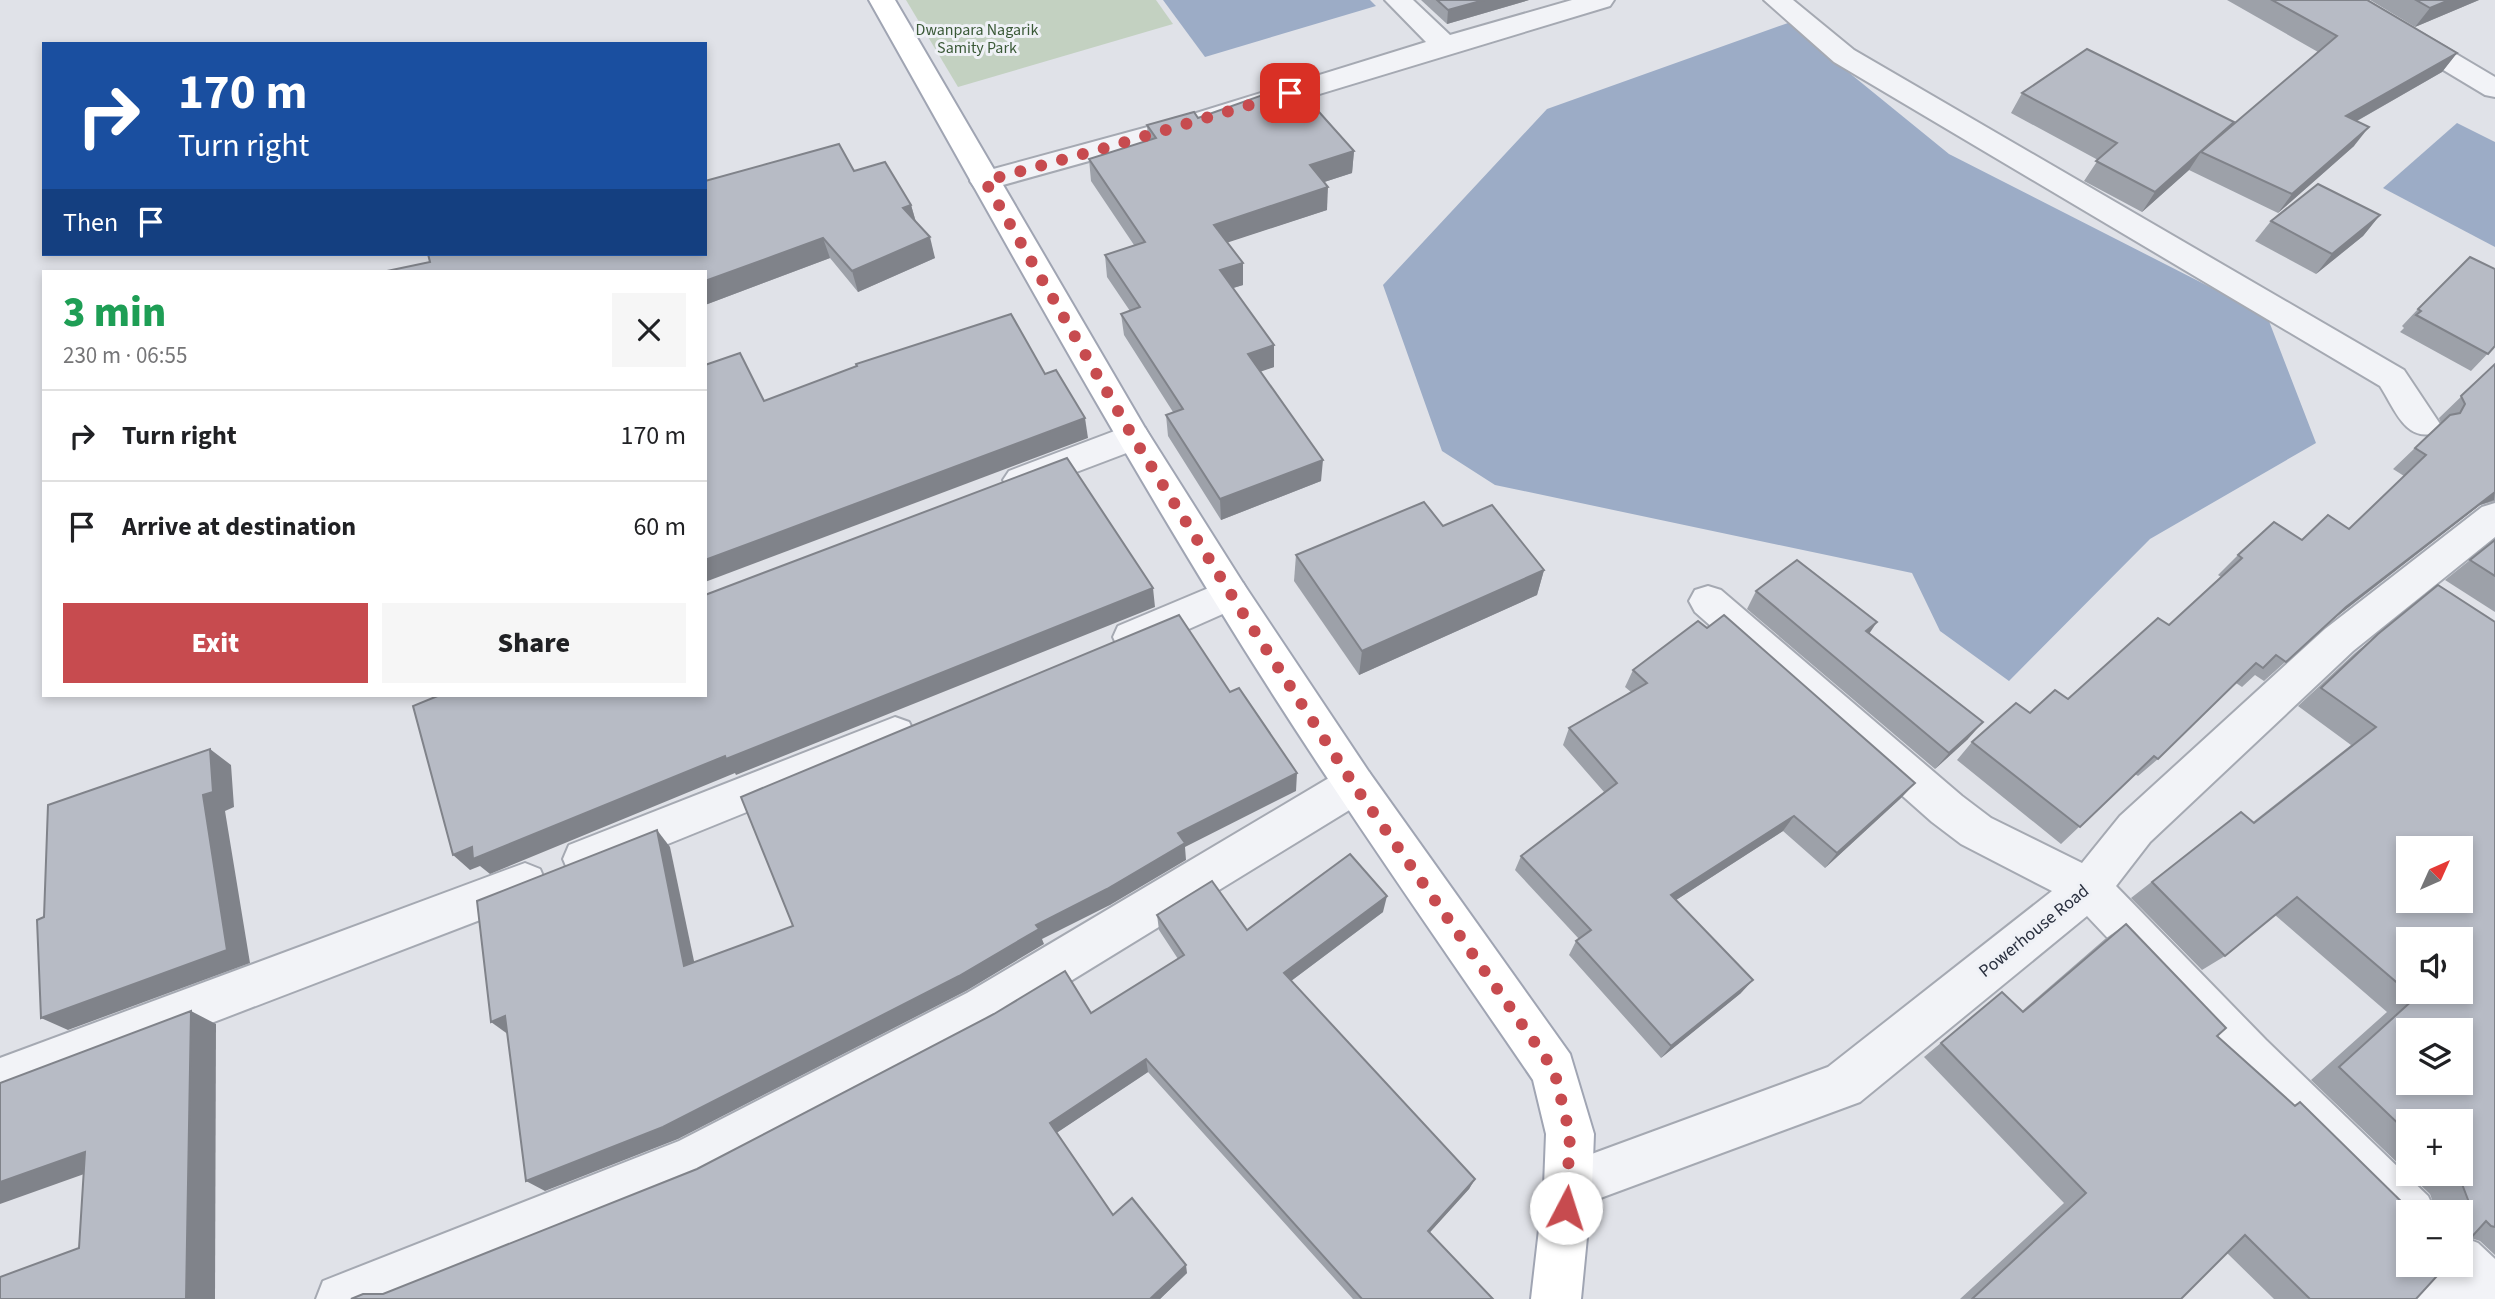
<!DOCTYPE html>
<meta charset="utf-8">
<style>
body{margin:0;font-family:"Source Sans 3",sans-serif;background:#f6f6f6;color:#202124;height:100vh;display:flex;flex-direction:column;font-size:26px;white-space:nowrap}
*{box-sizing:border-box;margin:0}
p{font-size:23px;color:#757577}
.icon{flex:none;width:38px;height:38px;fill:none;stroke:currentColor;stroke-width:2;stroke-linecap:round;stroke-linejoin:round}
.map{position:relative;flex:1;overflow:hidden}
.panel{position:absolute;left:42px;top:270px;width:665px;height:427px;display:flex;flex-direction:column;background:#fff;border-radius:0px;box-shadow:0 4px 10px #0003}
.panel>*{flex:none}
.banner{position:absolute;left:42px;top:42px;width:665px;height:214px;border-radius:0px;box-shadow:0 4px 10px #0003;background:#1a4fa0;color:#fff;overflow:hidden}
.needle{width:46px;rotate:45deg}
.buttons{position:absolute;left:2396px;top:836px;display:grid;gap:14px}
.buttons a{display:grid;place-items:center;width:77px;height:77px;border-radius:0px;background:#fff;box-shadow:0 4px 10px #0003;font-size:35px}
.pin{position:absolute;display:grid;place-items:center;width:60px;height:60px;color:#fff;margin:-30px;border-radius:14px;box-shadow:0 4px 10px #0006}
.me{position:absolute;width:77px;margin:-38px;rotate:5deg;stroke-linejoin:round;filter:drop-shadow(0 0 5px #0008)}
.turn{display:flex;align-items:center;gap:24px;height:147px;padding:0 21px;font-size:32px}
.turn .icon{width:91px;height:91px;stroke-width:2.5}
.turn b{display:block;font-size:49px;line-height:60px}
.then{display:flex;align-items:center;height:66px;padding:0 21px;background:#0003;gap:14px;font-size:26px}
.round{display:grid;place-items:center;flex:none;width:74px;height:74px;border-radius:0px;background:#f6f6f6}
.summary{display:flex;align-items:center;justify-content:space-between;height:119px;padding:0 21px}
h1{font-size:42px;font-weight:800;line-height:52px;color:#1e9e55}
.action{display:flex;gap:14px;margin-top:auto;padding:14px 21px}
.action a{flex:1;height:80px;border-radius:0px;background:#c74b4f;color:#fff;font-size:28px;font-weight:800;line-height:80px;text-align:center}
.action a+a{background:#f6f6f6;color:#202124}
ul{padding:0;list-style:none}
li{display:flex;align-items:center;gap:21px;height:91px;padding:0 21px;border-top:2px solid #e0e0e0}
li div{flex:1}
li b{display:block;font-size:26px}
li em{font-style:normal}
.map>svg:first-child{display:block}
.green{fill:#c3d1c1}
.water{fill:#9cacc6}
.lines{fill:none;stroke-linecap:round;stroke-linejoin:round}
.minor-casing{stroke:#a5a9b2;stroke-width:4}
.major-casing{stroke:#a0a5b3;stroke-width:4}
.minor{fill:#f2f3f7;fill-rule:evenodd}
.major{fill:#fff;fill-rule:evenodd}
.wall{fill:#9da1a9}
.shaded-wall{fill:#80838a}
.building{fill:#b7bbc5;stroke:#80838a;stroke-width:2;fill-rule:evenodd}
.route{stroke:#c74b4f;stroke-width:12;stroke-dasharray:0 21.6}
.labels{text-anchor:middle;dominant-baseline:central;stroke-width:6;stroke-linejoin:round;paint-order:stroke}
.far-park-label{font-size:16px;fill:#3a5937;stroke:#eff1f6}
.street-label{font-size:18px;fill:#292f3e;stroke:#eff1f6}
</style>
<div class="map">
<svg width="2495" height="1299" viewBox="0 0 2495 1299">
<rect width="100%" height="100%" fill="#e0e2e8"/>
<polygon class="green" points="906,0 1156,0 1173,24 958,87"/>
<g class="water">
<polygon points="1163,0 1370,0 1376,6 1205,57"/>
<polygon points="1788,23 1949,154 2267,316 2316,443 2150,539 2009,681 1940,631 1912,573 1495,485 1442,451 1383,285 1547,109"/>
<polygon points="2457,123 2495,142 2495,247 2383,188"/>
</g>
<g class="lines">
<defs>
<g id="minor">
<polygon points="1385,0 1413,0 1450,35 1572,0 1614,0 1610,6 1197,131 985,190 975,188 970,181 975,174 1177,119 1426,42"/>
<path d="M1764,0H1793L1854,50L2404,370L2440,424L2435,433C2405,442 2395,409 2380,386L1834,62Z"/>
<polygon points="2333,0 2365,0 2495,77 2495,97 2485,95 2337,6"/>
<polygon points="1133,424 1145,428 1150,437 1145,446 1021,493 1009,489 1003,480 1009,471"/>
<polygon points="2495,503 2495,537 2353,651 2150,842 2116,886 2266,1040 2428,1196 2436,1213 2408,1213 2408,1236 2394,1230 2234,1072 2087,916 1860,1102 1568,1210 1551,1203 1544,1186 1551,1169 1828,1067 2052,891 1961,844 1932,822 1695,612 1689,601 1695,590 1708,586 1721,590 1962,796 1991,818 2082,863 2120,816 2325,629 2482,507"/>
<polygon points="1230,579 1243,583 1249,594 1243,605 1146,648 1132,653 1118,648 1113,637 1118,626"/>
<polygon points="895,717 909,722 915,734 909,746 584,878 569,873 563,859 569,845"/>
<polygon points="1354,767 1369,772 1375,785 1369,798 999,1025 710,1177 405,1299 316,1299 323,1281 679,1141 967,993 1339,772"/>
<polygon points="525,863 540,869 546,883 540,897 0,1104 0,1058"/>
<polygon points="2460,1236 2478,1243 2495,1259 2495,1299 2411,1299 2418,1281 2436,1265 2460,1265"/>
</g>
<path id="major" d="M869,0H895L1145,428L1243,583L1369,772L1570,1054L1594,1134L1592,1186L1581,1299H1531L1544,1186L1546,1134L1533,1080C1425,922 1315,766 1215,602C1094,405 983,202 869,0Z"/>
</defs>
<use href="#minor" class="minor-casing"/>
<use href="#major" class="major-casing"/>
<use href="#minor" class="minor"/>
<use href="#major" class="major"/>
</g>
<g class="wall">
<polygon points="1421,0 1529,0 1447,24"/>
<polygon points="2227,0 2366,0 2457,53 2442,72 2357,121 2354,146 2278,213 2189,170 2142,212 2084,181 2098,160 2011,113 2022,93 2234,122 2231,127 2318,52"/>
<polygon points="2370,0 2479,0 2415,27"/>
<polygon points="1198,118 1354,151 1352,173 1324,182 1327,210 1227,242 1243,285 1233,288 1274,367 1260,371 1321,481 1221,520 1168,436 1166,415 1173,412 1124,335 1121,314 1130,311 1107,277 1105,255 1134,245 1091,181 1089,159 1148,141 1147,125"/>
<polygon points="854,171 911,205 916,222 935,258 858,292 830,258 705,305 705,254"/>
<polygon points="2380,215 2363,236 2316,274 2255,241 2271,221"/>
<polygon points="2418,309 2495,346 2471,371 2400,332 2404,328 2402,326"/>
<polygon points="2495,364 2495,501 2480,505 2330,622 2264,681 2255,675 2242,687 2236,683 2158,759 2138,776 2135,774 2061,844 1957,760 1972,742 2030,713 2068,699 2169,625 2221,577 2218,575 2238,555 2349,529 2404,476 2393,469 2441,423 2439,418"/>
<polygon points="1443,526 1544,570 1537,595 1359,675 1294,581 1296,555"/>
<polygon points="2495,540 2495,612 2445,580"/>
<polygon points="2438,585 2495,622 2495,1255 2480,1241 2471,1238 2460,1213 2420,1213 2435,1208 2430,1194 2409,1174 2460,1174 2408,1122 2408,1173 2311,1080 2387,1012 2275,915 2225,956 2202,970 2131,898 2241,812 2253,822 2351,745 2298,706 2355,653"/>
<polygon points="1756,591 1870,634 1968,739 1935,769 1747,609"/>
<polygon points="1707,628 1915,783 1901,798 1825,868 1783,831 1676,900 1741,993 1661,1058 1569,955 1576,941 1579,939 1515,870 1521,856 1604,792 1563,745 1569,728 1631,692 1625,687 1633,670"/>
<polygon points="1383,912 1291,981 1475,1179 1469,1189 1429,1233 1493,1299 1353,1299 1148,1072 1056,1133 1113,1215 1187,1273 1160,1299 351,1299 383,1294 1091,1013 1178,959 1159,930 1157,915 1247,930"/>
<polygon points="2126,924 2217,1036 2294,1105 2300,1102 2416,1299 2274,1299 2227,1253 2181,1299 1960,1299 2064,1203 1924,1057 2002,992 2022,1011 2105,939"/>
</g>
<g class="shaded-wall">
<polygon points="1484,0 1529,0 1447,24 1448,10"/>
<polygon points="2449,0 2479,0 2415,27 2430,8"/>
<polygon points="2457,53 2442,72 2332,135 2346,116"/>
<polygon points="2234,122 2220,143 2201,152 2189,170 2142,212 2155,192"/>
<polygon points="2369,127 2354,146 2278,213 2292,194"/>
<polygon points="1354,151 1352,173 1309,187 1310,165"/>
<polygon points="1328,187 1327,210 1214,247 1214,225"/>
<polygon points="911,205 917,226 903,208"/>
<polygon points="2380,215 2363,236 2316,274 2332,254"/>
<polygon points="930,237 935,258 858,292 852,271"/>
<polygon points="823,238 830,258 705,305 705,281"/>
<polygon points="1243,263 1243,285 1220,292 1220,270"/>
<polygon points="1274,345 1274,367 1248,376 1248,354"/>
<polygon points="1085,418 1088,438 705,582 705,560"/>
<polygon points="1323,460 1321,481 1221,520 1220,499"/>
<polygon points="2495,492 2494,500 2480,505 2323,627 2346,607"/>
<polygon points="1544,570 1537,595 1359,675 1362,651"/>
<polygon points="1153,588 1155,607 736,775 735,773 490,874 480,866 470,870 453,855 472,847 725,756"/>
<polygon points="1877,622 1865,640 1866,631"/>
<polygon points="1983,722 1968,739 1935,769 1949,753"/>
<polygon points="210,749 231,765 234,807 225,811 250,963 68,1030 41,1018 203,795"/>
<polygon points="1297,773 1296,791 1185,847 1186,860 1110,905 1042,939 1044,944 966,991 678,1139 545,1191 526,1181 1036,925 1178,833"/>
<polygon points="1915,783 1901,798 1825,868 1837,853"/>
<polygon points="1794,816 1783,831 1662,909 1671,895"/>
<polygon points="657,830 670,847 698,980 684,966"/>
<polygon points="1387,896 1383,912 1283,987 1284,973"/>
<polygon points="1753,980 1741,993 1661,1058 1671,1046"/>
<polygon points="191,1011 216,1024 215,1299 186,1299"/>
<polygon points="505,1016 509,1035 491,1022"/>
<polygon points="1146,1059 1148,1072 1055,1134 1050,1123"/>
<polygon points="85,1152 115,1163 0,1204 0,1182"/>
<polygon points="1475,1179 1469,1189 1423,1240 1428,1231"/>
<polygon points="1186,1265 1187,1273 1160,1299 1150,1299"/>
</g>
<g class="building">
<polygon points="1437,0 1484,0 1448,10"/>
<polygon points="2272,0 2367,0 2457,53 2346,116 2369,127 2292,194 2201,152 2337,36"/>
<polygon points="2416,0 2449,0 2430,8"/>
<polygon points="2087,49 2234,122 2155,192 2096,161 2117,143 2022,93"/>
<polygon points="1294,84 1354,151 1310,165 1328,187 1214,225 1243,263 1220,270 1274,345 1248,354 1323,460 1220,499 1166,415 1183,409 1121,314 1140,307 1105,255 1145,242 1089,159 1156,138 1147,125 1194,112 1198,118"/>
<polygon points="839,144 854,171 885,162 911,205 903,208 930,237 852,271 823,238 705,281 705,271 387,271 430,262 428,254 705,254 705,181"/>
<polygon points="2318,184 2380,215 2332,254 2271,221"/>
<polygon points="2470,257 2495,269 2495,346 2488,354 2416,315 2421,311 2418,309"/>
<polygon points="1011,314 1045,374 1056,370 1085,418 705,560 705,365 740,353 764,401 857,366 856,364"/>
<polygon points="2495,364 2495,492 2346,607 2286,662 2276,655 2263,668 2256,663 2158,759 2154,756 2080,827 1972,742 2016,703 2030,713 2055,690 2068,699 2158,618 2169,625 2242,558 2238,555 2274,522 2302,540 2328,515 2349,529 2426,455 2415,448 2450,415 2460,413 2465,404 2461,396"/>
<polygon points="1067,458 1153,588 726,759 725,756 473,859 472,847 453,855 413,706 440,695 705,695 705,595"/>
<polygon points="1424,502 1443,526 1492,505 1544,570 1362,651 1296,555"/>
<polygon points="2495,540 2495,576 2470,560"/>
<polygon points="1797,560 1877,622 1866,631 1983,722 1949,753 1756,591"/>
<path d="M2438,585L2495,622V1227L2491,1226L2486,1221L2460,1250V1213H2442V1206L2470,1205L2462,1184L2451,1174H2460V1122H2408V1133L2339,1067L2415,998L2408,992H2460V940H2408V992L2297,897L2225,956L2152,882L2241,812L2254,823L2376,727L2321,688L2378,634ZM2408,849H2460V901H2408ZM2408,1031H2460V1083H2408Z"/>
<polygon points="1179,615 1230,692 1239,688 1297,773 1178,833 1185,843 1107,889 1036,925 1039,929 959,976 663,1127 526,1181 505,1016 491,1022 477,901 657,830 684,966 793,926 741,797"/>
<polygon points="1724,615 1915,783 1837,853 1794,816 1671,895 1753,980 1671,1046 1576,941 1591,930 1521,856 1617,783 1569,728 1647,683 1633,670 1698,621 1707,628"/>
<polygon points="210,749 213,792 203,795 227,950 41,1018 37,920 44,917 48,805"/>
<polygon points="1350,854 1387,896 1284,973 1475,1179 1428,1231 1493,1299 1362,1299 1146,1059 1050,1123 1113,1215 1132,1198 1186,1265 1150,1299 351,1299 363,1294 383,1294 697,1169 994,1014 1065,971 1091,1013 1184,955 1157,915 1212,881 1247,930"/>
<polygon points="2126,924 2226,1028 2217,1036 2295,1106 2300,1102 2413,1213 2408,1213 2408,1265 2447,1265 2416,1299 2310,1299 2245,1235 2181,1299 1972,1299 2086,1193 1941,1043 2002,992 2023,1012"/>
<polygon points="191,1011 186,1299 0,1299 0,1277 79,1248 85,1152 0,1182 0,1083"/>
</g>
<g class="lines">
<polyline class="route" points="1290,93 1105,148 985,181 1133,437 1244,615 1354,785 1554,1070 1570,1135 1566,1208"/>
</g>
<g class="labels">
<g class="far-park-label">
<text x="977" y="30">Dwanpara Nagarik<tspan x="977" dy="18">Samity Park</tspan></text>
</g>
<g class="street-label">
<text transform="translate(2034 931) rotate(-39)">Powerhouse Road</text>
</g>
</g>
</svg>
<div class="buttons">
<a><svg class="needle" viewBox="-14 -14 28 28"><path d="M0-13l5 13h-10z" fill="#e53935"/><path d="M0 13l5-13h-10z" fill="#757577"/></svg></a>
<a><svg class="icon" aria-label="sound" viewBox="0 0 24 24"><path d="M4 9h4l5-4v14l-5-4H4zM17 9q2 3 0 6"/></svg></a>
<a><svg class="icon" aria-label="layers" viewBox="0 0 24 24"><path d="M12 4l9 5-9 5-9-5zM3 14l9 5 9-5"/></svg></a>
<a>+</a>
<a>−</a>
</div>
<div class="pin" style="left:1290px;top:93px;background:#d93025"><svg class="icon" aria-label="arrive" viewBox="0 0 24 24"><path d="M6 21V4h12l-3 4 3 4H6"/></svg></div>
<svg class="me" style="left:1566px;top:1208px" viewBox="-20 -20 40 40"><circle r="19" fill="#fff"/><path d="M0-13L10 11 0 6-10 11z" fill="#c74b4f"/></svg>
<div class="banner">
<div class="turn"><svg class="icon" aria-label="right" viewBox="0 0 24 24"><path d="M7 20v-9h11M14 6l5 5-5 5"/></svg><div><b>170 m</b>Turn right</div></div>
<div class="then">Then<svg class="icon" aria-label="arrive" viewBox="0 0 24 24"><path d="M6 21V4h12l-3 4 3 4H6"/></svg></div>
</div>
<section class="panel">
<div class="summary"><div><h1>3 min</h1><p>230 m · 06:55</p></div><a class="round"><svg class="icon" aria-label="close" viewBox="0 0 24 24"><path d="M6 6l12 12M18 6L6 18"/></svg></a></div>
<ul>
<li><svg class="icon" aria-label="right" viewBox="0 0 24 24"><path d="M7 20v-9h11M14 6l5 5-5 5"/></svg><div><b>Turn right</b></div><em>170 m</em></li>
<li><svg class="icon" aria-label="arrive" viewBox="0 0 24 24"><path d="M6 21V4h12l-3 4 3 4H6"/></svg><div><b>Arrive at destination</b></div><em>60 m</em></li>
</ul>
<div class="action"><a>Exit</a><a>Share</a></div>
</section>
</div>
